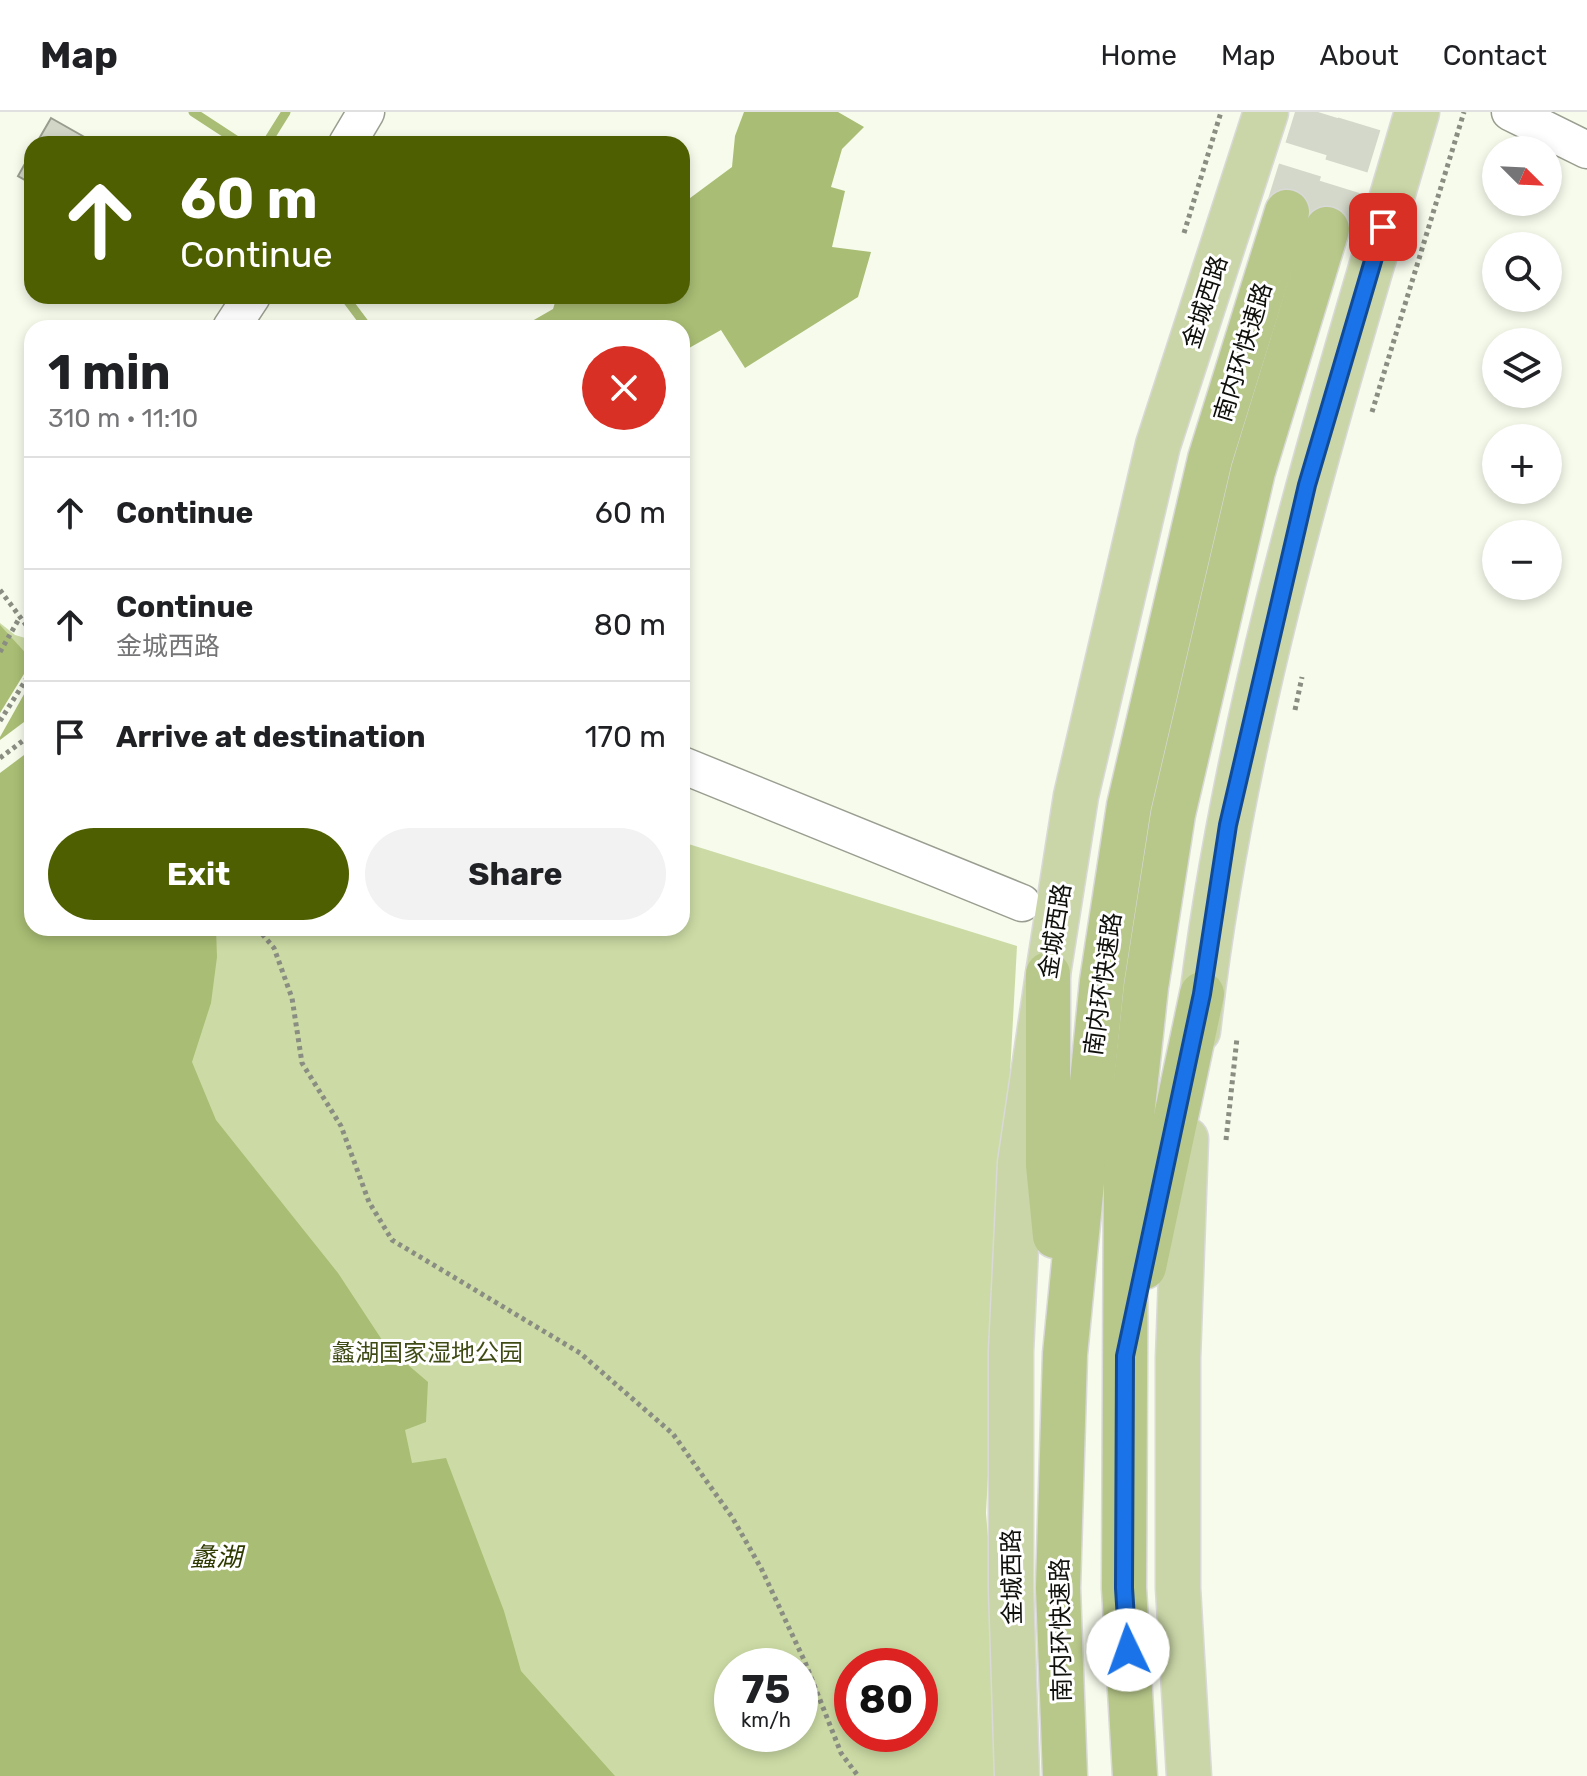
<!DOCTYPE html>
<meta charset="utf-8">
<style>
body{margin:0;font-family:Rubik,"Noto Sans SC",sans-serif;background:#f2f2f2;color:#202124;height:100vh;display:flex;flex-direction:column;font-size:30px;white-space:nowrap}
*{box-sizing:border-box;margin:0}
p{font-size:26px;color:#757577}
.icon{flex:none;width:44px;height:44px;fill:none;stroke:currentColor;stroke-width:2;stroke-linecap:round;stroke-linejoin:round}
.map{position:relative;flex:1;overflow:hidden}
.panel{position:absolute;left:24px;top:208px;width:666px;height:616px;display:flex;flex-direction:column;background:#fff;border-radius:24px;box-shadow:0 4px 12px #0003}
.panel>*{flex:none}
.top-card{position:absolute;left:24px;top:24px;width:666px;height:168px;border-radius:24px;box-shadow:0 4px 12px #0003;background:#4e5f01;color:#fff;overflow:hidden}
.needle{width:52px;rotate:114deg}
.fabs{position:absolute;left:1482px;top:24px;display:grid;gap:16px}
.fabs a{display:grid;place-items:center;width:80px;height:80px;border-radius:50%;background:#fff;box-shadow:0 4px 12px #0003;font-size:40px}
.speed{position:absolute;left:714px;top:1536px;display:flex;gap:16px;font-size:40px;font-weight:700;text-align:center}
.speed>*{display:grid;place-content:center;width:104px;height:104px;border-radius:50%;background:#fff;box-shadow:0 4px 12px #0003;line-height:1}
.speed small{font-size:20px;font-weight:400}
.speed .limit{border:12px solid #d22;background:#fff;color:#111}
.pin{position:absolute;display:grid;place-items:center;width:68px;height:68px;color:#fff;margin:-34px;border-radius:16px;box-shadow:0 4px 12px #0006}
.me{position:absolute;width:88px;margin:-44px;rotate:357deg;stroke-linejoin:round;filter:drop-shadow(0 0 6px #0008)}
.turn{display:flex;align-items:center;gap:28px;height:168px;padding:0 24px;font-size:36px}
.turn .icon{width:104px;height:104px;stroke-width:2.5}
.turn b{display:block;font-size:56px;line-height:68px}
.round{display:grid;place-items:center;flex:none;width:84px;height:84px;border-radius:42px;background:#f2f2f2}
.summary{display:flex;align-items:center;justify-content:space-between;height:136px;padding:0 24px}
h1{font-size:48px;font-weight:700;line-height:60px}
.cta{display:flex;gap:16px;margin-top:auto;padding:16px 24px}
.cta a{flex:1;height:92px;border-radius:48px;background:#4e5f01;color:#fff;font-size:32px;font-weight:700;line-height:92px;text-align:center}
.cta a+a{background:#f2f2f2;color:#202124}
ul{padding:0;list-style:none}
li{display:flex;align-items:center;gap:24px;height:112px;padding:0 24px;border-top:2px solid #e0e0e0}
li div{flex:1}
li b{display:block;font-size:30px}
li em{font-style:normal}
header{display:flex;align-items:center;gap:48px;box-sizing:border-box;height:112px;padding:0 40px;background:#fff;border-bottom:2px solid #e0e0e0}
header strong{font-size:38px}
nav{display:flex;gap:44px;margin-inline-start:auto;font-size:28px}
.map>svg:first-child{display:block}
.green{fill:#ccdba5;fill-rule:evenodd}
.water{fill:#a9bd74}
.pier{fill:#f6fbec}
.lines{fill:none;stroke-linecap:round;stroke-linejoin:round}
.stream{stroke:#a9bd74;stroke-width:9}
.building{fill:#d1d6c7;stroke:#989c8e;stroke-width:2}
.trunk-tunnel{stroke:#d3d8ca;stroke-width:44;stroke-dasharray:44 22;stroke-linecap:butt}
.minor-casing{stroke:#999e90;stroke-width:39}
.primary-casing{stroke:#d9d9d8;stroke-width:47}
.trunk-casing{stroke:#d9d9d8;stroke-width:47}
.path{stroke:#8a8d82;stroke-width:5;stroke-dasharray:4 4;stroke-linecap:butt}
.minor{stroke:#fff;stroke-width:36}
.primary{stroke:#cad6a7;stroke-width:44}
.trunk{stroke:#b8c88a;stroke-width:44}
.route-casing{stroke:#114b97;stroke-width:20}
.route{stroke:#1a73e8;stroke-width:14}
.labels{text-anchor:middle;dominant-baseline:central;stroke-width:6;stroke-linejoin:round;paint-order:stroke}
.street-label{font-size:24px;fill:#0f100b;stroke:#fff}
.park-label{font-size:24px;fill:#3f4b15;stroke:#fff}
.water-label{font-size:26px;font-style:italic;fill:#2e3900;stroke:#fff}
</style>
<header>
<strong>Map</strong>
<nav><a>Home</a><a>Map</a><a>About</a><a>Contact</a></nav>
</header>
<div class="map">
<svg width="1587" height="1664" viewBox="0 0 1587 1664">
<rect width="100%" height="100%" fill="#f6fbec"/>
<path class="green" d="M0,511L15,523L32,528V816H682V730L1017,834L986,1401L1008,1664H0ZM732,1554H800V1622H732ZM852,1554H920V1622H852Z"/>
<g class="water">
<polygon points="744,0 838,0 864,15 842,37 831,75 845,79 832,135 871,140 858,185 745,256 721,218 682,240 682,216 520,216 553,197 557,184 682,184 682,92 732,55 735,24"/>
<polygon points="0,513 32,548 32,816 216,816 217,845 211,891 192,950 216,1008 338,1161 386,1234 428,1270 426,1310 405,1318 412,1351 446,1346 504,1499 521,1559 615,1664 0,1664"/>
</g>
<g class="pier">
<polygon points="32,549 32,568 0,625 0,601"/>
<polygon points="32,604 32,637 0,661 0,628"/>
</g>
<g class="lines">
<g class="stream">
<polyline points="193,0 242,32"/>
<polyline points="266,32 286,0"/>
<polyline points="344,184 368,216"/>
</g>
</g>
<g class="building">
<polygon points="51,6 95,31 95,32 36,32"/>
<polygon points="32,39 32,72 18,64"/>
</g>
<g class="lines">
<g class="trunk-tunnel">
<polyline points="1287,100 1318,0"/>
<polyline points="1327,117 1363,0"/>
</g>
<defs>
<g id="minor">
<polyline points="1510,0 1587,38"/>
<polyline points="347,32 366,0"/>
<polyline points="231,216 252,184"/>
<polyline points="682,653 1022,791"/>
</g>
<g id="primary">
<path d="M1198,919C1233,605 1328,302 1417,0"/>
<polyline points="1186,1027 1178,1246 1178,1476 1189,1664"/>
<polyline points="1017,1664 1011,1476 1011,1240 1020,1051 1048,862 1076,684 1158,333 1266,0"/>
</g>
<g id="trunk">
<polyline points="1048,862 1048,1053 1055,1124"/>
<polyline points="1144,1155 1202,882"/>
<polyline points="1065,1664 1058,1476 1065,1242 1102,869 1129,694 1210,347 1287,100"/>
<polyline points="1135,1664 1124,1476 1126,1059 1146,875 1173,702 1253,359 1327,117"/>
</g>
</defs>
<use href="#minor" class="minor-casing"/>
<use href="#primary" class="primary-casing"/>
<use href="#trunk" class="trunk-casing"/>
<g class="path">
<polyline points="1184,121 1221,0"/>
<polyline points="1372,300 1464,0"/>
<polyline points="0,478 32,521"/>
<polyline points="0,540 20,505"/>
<polyline points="1295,598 1302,565"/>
<polyline points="0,609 32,558"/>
<polyline points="0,646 32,622"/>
<polyline points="257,816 274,836 292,886 302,951 341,1014 369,1090 392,1128 580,1241 673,1322 732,1405 761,1456 805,1550 841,1641 858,1664"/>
<polyline points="1226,1028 1237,926"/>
</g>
<use href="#minor" class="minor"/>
<use href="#primary" class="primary"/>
<use href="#trunk" class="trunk"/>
</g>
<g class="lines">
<defs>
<polyline id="route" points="1128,1538 1124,1476 1125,1244 1202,882 1228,713 1307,373 1383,115"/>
</defs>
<use href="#route" class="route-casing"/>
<use href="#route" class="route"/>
</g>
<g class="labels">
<g class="street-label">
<text transform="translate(1205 190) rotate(-72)">金城西路</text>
<text transform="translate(1243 240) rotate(-73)">南内环快速路</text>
<text transform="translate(1055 819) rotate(-81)">金城西路</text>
<text transform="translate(1103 872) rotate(-82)">南内环快速路</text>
<text transform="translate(1012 1465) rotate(-91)">金城西路</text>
<text transform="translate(1061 1518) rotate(-91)">南内环快速路</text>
</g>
<g class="park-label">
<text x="427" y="1241">蠡湖国家湿地公园</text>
</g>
<g class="water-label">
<text x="216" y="1445">蠡湖</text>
</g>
</g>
</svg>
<div class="fabs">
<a><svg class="needle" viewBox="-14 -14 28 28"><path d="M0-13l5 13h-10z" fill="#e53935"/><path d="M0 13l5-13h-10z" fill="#757577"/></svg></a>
<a><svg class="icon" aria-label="search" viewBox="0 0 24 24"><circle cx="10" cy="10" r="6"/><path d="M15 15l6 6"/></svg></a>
<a><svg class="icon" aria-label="layers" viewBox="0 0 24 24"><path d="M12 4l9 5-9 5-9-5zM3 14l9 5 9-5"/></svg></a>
<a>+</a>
<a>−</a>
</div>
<div class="speed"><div>75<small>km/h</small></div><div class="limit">80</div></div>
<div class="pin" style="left:1383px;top:115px;background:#d93025"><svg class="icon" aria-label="arrive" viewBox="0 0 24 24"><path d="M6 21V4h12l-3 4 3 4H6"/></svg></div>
<svg class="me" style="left:1128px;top:1538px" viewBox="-20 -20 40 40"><circle r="19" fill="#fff"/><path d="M0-13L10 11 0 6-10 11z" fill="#1a73e8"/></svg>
<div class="top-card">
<div class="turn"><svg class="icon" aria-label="ahead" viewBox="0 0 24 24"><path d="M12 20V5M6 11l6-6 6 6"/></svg><div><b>60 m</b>Continue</div></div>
</div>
<section class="panel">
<div class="summary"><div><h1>1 min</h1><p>310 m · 11:10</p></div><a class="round" style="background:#d93025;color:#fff"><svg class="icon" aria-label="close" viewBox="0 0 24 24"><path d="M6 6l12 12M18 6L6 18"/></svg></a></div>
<ul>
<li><svg class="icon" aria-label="ahead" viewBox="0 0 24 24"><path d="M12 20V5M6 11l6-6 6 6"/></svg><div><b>Continue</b></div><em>60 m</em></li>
<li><svg class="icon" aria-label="ahead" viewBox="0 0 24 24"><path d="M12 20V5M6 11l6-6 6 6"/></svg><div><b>Continue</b><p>金城西路</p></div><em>80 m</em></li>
<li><svg class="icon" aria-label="arrive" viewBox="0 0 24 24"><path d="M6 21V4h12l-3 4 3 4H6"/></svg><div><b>Arrive at destination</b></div><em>170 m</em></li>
</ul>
<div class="cta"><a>Exit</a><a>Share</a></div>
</section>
</div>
